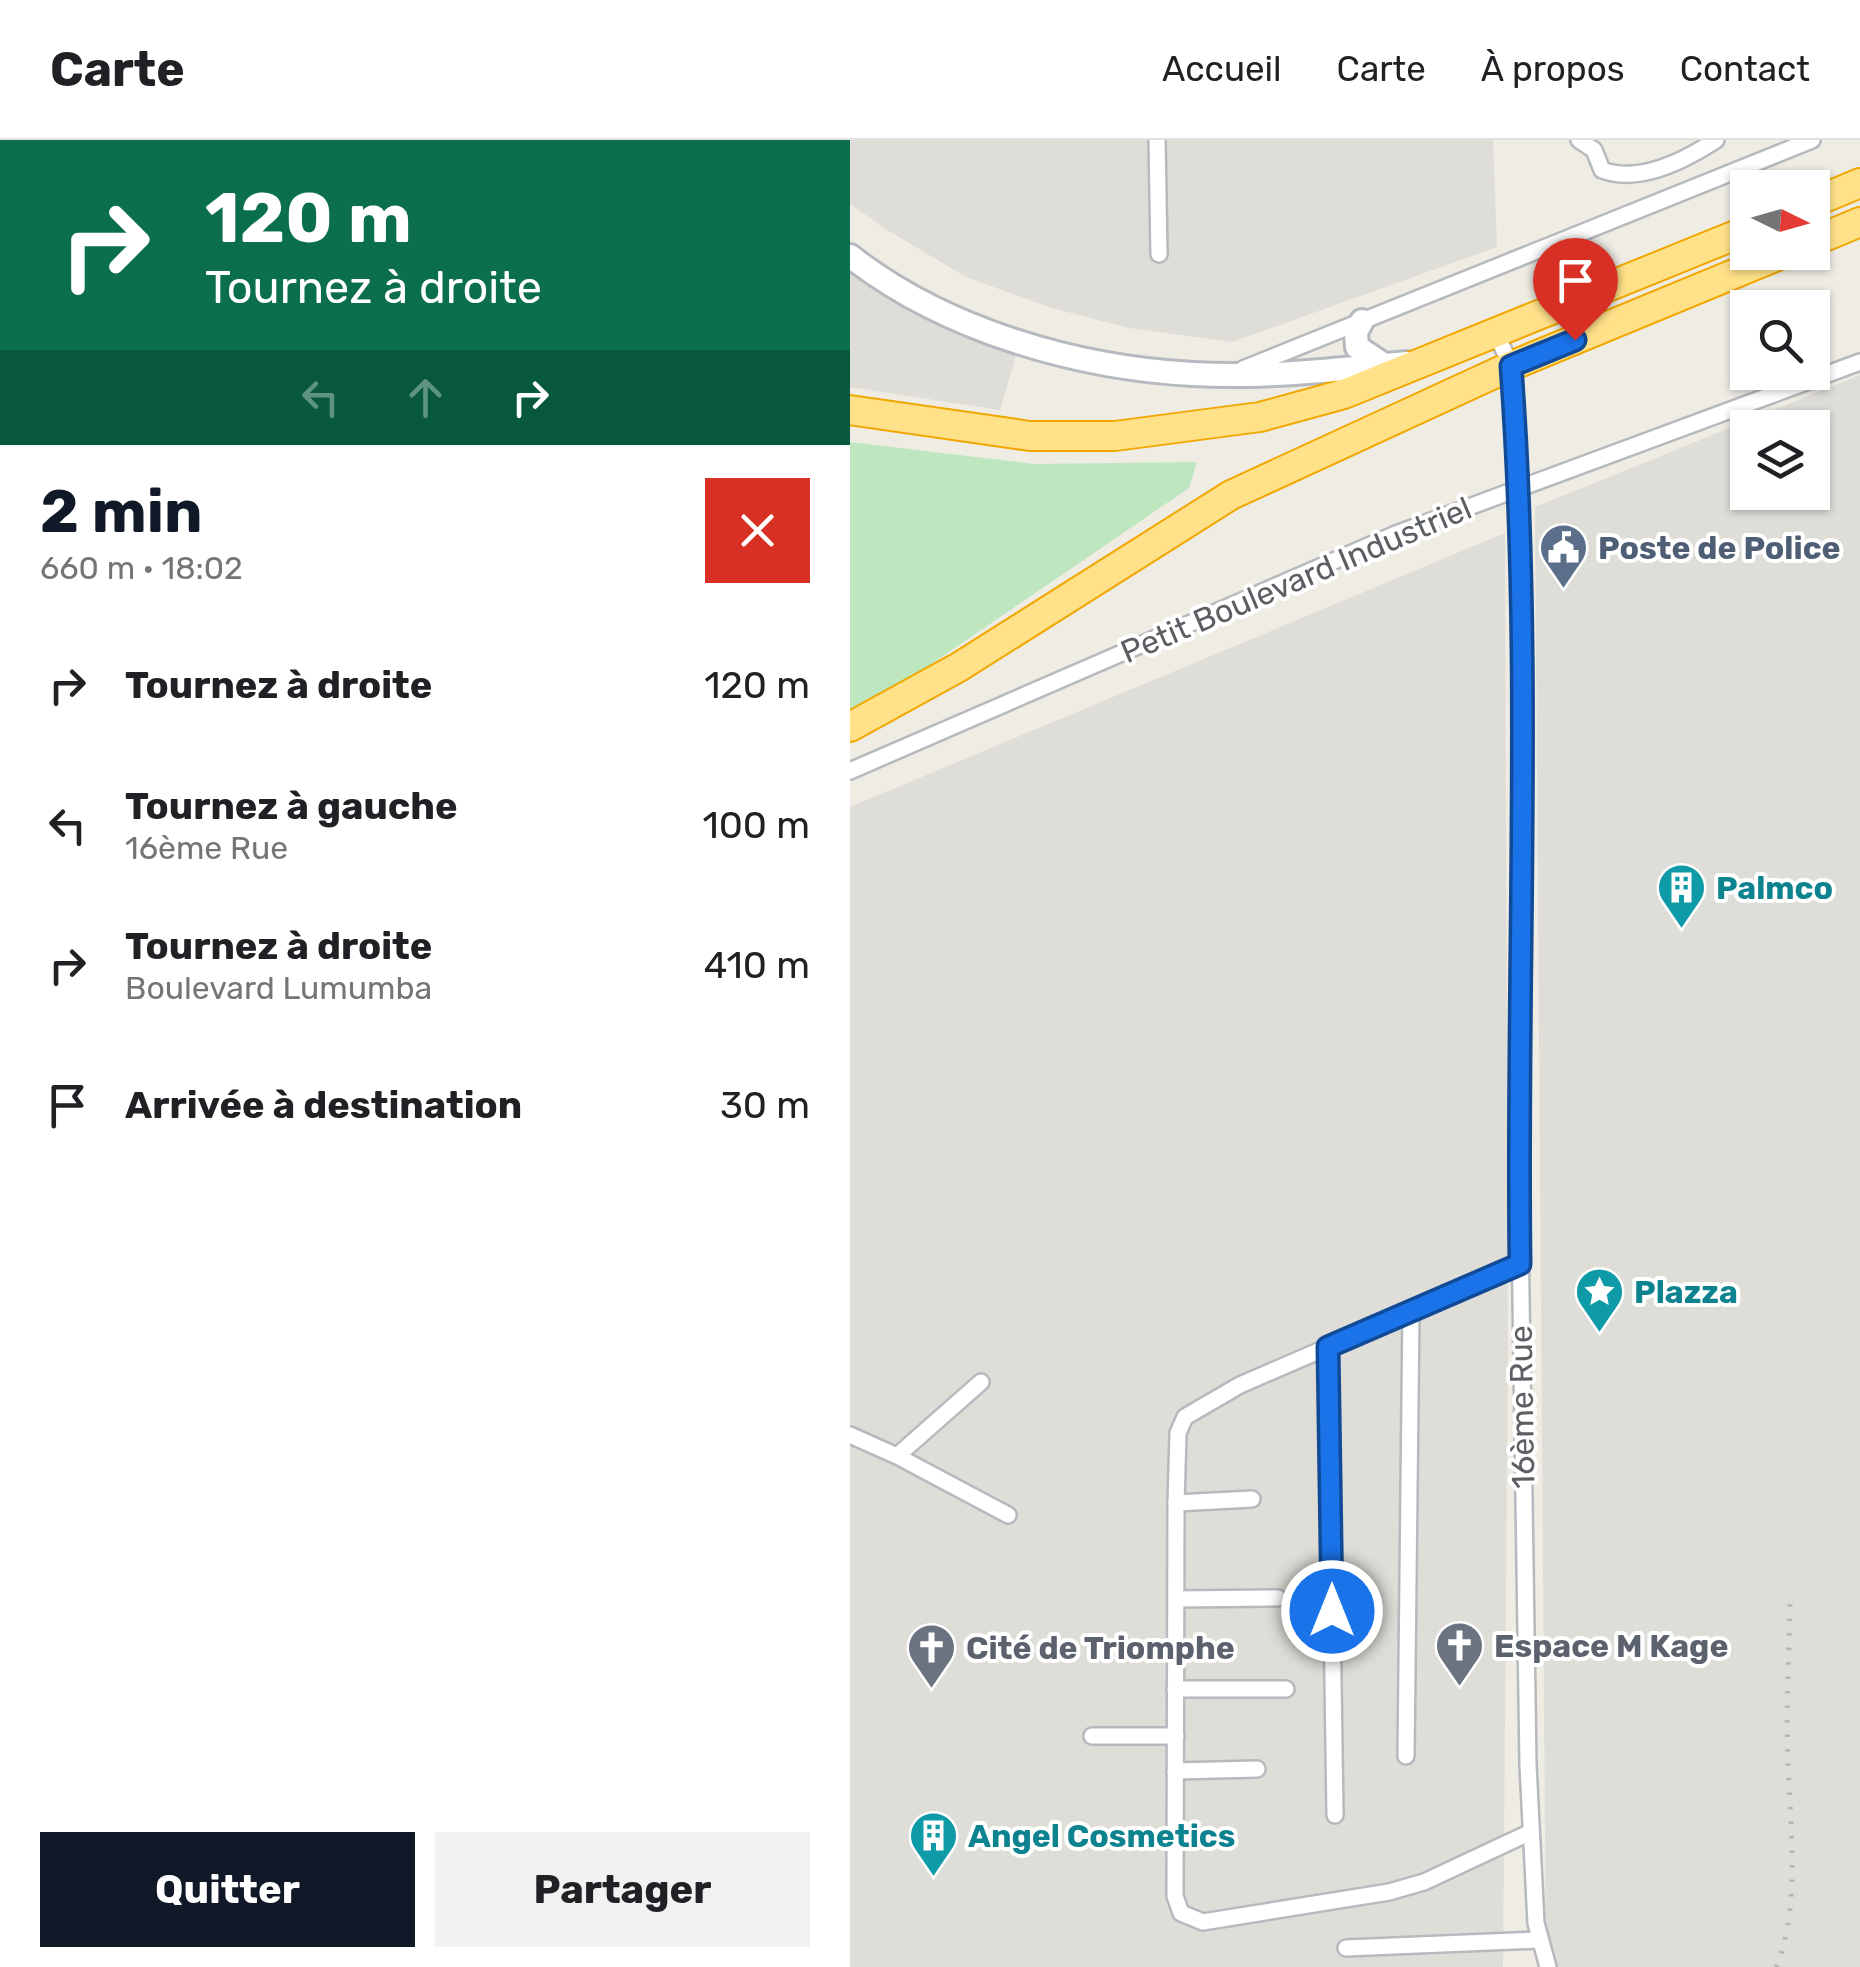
<!DOCTYPE html>
<html lang="fr">
<meta charset="utf-8">
<style>
body{margin:0;font-family:Rubik,sans-serif;background:#f2f2f2;color:#202124;height:100vh;display:flex;flex-direction:column;font-size:38px;white-space:nowrap}
*{box-sizing:border-box;margin:0}
p{font-size:32px;color:#757577}
.icon{flex:none;width:55px;height:55px;fill:none;stroke:currentColor;stroke-width:2;stroke-linecap:round;stroke-linejoin:round}
.map{position:relative;flex:1;overflow:hidden}
.side{display:flex;flex-direction:column;background:#fff;width:850px}
.side>*{flex:none}
.guide{background:#0b6e4f;color:#fff;overflow:hidden}
.needle{width:65px;rotate:95deg}
.fabs{position:absolute;left:880px;top:30px;display:grid;gap:20px}
.fabs a{display:grid;place-items:center;width:100px;height:100px;border-radius:0px;background:#fff;box-shadow:0 2px 8px #0004;font-size:50px}
.pin{position:absolute;display:grid;place-items:center;width:85px;height:85px;color:#fff;margin:-102px -42px;border-radius:50% 50% 50% 0;rotate:-45deg;box-shadow:0 0 10px #0007}
.pin .icon{rotate:45deg}
.me{position:absolute;width:110px;margin:-55px;rotate:0deg;stroke-linejoin:round;filter:drop-shadow(0 0 8px #0008)}
.turn{display:flex;align-items:center;gap:35px;height:210px;padding:0 40px;font-size:45px}
.turn .icon{width:130px;height:130px;stroke-width:2.5}
.turn b{display:block;font-size:70px;line-height:85px}
.lanes{display:flex;align-items:center;height:95px;padding:0 40px;background:#0003;justify-content:center;gap:50px;direction:ltr}
.lanes .off{opacity:.35}
.round{display:grid;place-items:center;flex:none;width:105px;height:105px;border-radius:0px;background:#f2f2f2}
.overview{display:flex;align-items:center;justify-content:space-between;height:170px;padding:0 40px}
h1{font-size:60px;font-weight:700;line-height:75px;color:#111827}
.action{display:flex;gap:20px;margin-top:auto;padding:20px 40px}
.action a{flex:1;height:115px;border-radius:0px;background:#111827;color:#fff;font-size:40px;font-weight:700;line-height:115px;text-align:center}
.action a+a{background:#f2f2f2;color:#202124}
ul{padding:0;list-style:none}
li{display:flex;align-items:center;gap:30px;height:140px;padding:0 40px}
li div{flex:1}
li b{display:block;font-size:38px}
li em{font-style:normal}
header{display:flex;align-items:center;gap:60px;box-sizing:border-box;height:140px;padding:0 50px;background:#fff;border-bottom:2px solid #e0e0e0}
header strong{font-size:48px}
nav{display:flex;gap:55px;margin-inline-start:auto;font-size:35px}
main{display:flex;flex:1;min-height:0}
.map>svg:first-child{display:block}
.industrial{fill:#dfddd7;fill-rule:evenodd}
.green{fill:#bee7bf}
.lines{fill:none;stroke-linecap:round;stroke-linejoin:round}
.street-casing{stroke:#b6b9be;stroke-width:20}
.secondary-casing{stroke:#b6bac0;stroke-width:28}
.highway-casing{stroke:#f1a700;stroke-width:32}
.street{stroke:#fff;stroke-width:15}
.secondary{stroke:#fff;stroke-width:22}
.highway{stroke:#ffe189;stroke-width:28}
.rail{stroke:#b4b5b5;stroke-width:5;stroke-dasharray:2.5 12;stroke-linecap:butt}
.route-casing{stroke:#114b97;stroke-width:25}
.route{stroke:#1a73e8;stroke-width:18}
.labels{text-anchor:middle;dominant-baseline:central;stroke-width:8;stroke-linejoin:round;paint-order:stroke}
.service-label{font-size:32px;font-weight:bold;fill:#4e5e75;stroke:#fff;text-anchor:start}
.street-label{font-size:32px;fill:#5b5f64;stroke:#fff}
.culture-label{font-size:32px;font-weight:bold;fill:#0d838f;stroke:#fff;text-anchor:start}
.worship-label{font-size:32px;font-weight:bold;fill:#5b616d;stroke:#fff;text-anchor:start}
</style>
<header>
<strong>Carte</strong>
<nav><a>Accueil</a><a>Carte</a><a>À propos</a><a>Contact</a></nav>
</header>
<main>
<section class="side">
<div class="guide">
<div class="turn"><svg class="icon" aria-label="right" viewBox="0 0 24 24"><path d="M7 20v-9h11M14 6l5 5-5 5"/></svg><div><b>120 m</b>Tournez à droite</div></div>
<div class="lanes"><svg class="icon off" aria-label="left" viewBox="0 0 24 24"><path d="M17 20v-9H6M10 6l-5 5 5 5"/></svg><svg class="icon off" aria-label="ahead" viewBox="0 0 24 24"><path d="M12 20V5M6 11l6-6 6 6"/></svg><svg class="icon" aria-label="right" viewBox="0 0 24 24"><path d="M7 20v-9h11M14 6l5 5-5 5"/></svg></div>
</div>
<div class="overview"><div><h1>2 min</h1><p>660 m · 18:02</p></div><a class="round" style="background:#d93025;color:#fff"><svg class="icon" aria-label="close" viewBox="0 0 24 24"><path d="M6 6l12 12M18 6L6 18"/></svg></a></div>
<ul>
<li><svg class="icon" aria-label="right" viewBox="0 0 24 24"><path d="M7 20v-9h11M14 6l5 5-5 5"/></svg><div><b>Tournez à droite</b></div><em>120 m</em></li>
<li><svg class="icon" aria-label="left" viewBox="0 0 24 24"><path d="M17 20v-9H6M10 6l-5 5 5 5"/></svg><div><b>Tournez à gauche</b><p>16ème Rue</p></div><em>100 m</em></li>
<li><svg class="icon" aria-label="right" viewBox="0 0 24 24"><path d="M7 20v-9h11M14 6l5 5-5 5"/></svg><div><b>Tournez à droite</b><p>Boulevard Lumumba</p></div><em>410 m</em></li>
<li><svg class="icon" aria-label="arrive" viewBox="0 0 24 24"><path d="M6 21V4h12l-3 4 3 4H6"/></svg><div><b>Arrivée à destination</b></div><em>30 m</em></li>
</ul>
<div class="action"><a>Quitter</a><a>Partager</a></div>
</section>
<div class="map">
<svg width="1010" height="1827" viewBox="0 0 1010 1827">
<rect width="100%" height="100%" fill="#eeece3"/>
<g class="industrial">
<polygon points="0,0 643,0 647,107 382,202 279,188 202,168 116,137 34,88 0,64"/>
<polygon points="0,133 166,215 150,270 0,247"/>
<path d="M1010,235V1827H696L685,367ZM898,288H962V352H898Z"/>
<polygon points="655,393 658,1210 653,1827 0,1827 0,667"/>
</g>
<polygon class="green" points="0,302 184,324 347,322 339,348 61,538 0,570"/>
<g class="lines">
<defs>
<g id="street">
<polyline points="307,0 309,114"/>
<path d="M729,0L744,10L752,30C789,44 834,21 866,0"/>
<polyline points="646,193 661,226 670,345 672,668 668,957 678,1625 686,1783 698,1827"/>
<polyline points="393,229 962,0"/>
<polyline points="0,631 546,394 1010,222"/>
<polyline points="670,1124 390,1245 335,1277 328,1293 326,1363 325,1756 331,1773 353,1782 539,1752 574,1742 681,1692"/>
<polyline points="478,1207 485,1675"/>
<polyline points="0,1295 47,1316 131,1242"/>
<polyline points="47,1316 158,1375"/>
<polyline points="326,1363 402,1359"/>
<polyline points="326,1459 428,1458"/>
<polyline points="325,1549 436,1549"/>
<polyline points="242,1596 326,1596"/>
<polyline points="556,1616 561,1171"/>
<polyline points="325,1631 407,1629"/>
<polyline points="496,1808 689,1800"/>
</g>
<g id="secondary">
<path d="M0,116C93,189 225,228 343,234C413,238 487,230 557,223"/>
<polyline points="512,181 506,192 507,207 534,225"/>
</g>
<g id="highway">
<polyline points="962,63 1010,43"/>
<polyline points="962,102 1010,82"/>
<polyline points="0,270 180,296 265,296 410,277 494,254 898,90"/>
<polyline points="0,587 109,527 381,355 661,226 937,112"/>
</g>
</defs>
<use href="#street" class="street-casing"/>
<use href="#secondary" class="secondary-casing"/>
<use href="#highway" class="highway-casing"/>
<use href="#street" class="street"/>
<use href="#secondary" class="secondary"/>
<use href="#highway" class="highway"/>
<path class="rail" d="M926,1827C951,1770 940,1684 938,1622C936,1569 939,1515 940,1461"/>
</g>
<g class="lines">
<defs>
<path id="route" d="M482,1471L478,1207L670,1124C666,825 683,525 661,226L725,200"/>
</defs>
<use href="#route" class="route-casing"/>
<use href="#route" class="route"/>
</g>
<defs>
<symbol id="civic-pin" viewBox="-11 -11 22 30"><path d="M0 17L-7.5 6A9.5 9.5 0 1 1 7.5 6Z" fill="#5c6f8a" stroke="#fff"/><path d="M-.6-6.5H3V-4.5H.6V-3L4-1V1h2V6H-6V1h2V-1L-.6-3ZM-1.2 2.5V6h2.4V2.5Z" fill="#fff"/></symbol>
<symbol id="building-pin" viewBox="-11 -11 22 30"><path d="M0 17L-7.5 6A9.5 9.5 0 1 1 7.5 6Z" fill="#0f9aa8" stroke="#fff"/><path d="M-4-6H4V6H1V3H-1V6H-4ZM-2.5-4.3h1.7v1.8h-1.7ZM.8-4.3h1.7v1.8H.8ZM-2.5-1h1.7V.8h-1.7ZM.8-1h1.7V.8H.8Z" fill="#fff"/></symbol>
<symbol id="sight-pin" viewBox="-11 -11 22 30"><path d="M0 17L-7.5 6A9.5 9.5 0 1 1 7.5 6Z" fill="#0f9aa8" stroke="#fff"/><path d="M0-6L1.8-2.2L6-1.7L2.9 1.2L3.7 5.4L0 3.3L-3.7 5.4L-2.9 1.2L-6-1.7L-1.8-2.2Z" fill="#fff"/></symbol>
<symbol id="church-pin" viewBox="-11 -11 22 30"><path d="M0 17L-7.5 6A9.5 9.5 0 1 1 7.5 6Z" fill="#6b7280" stroke="#fff"/><path d="M-1.2-6h2.4v3.5h3.3v2.4h-3.3V6h-2.4V-.1h-3.3v-2.4h3.3Z" fill="#fff"/></symbol>
</defs>
<g fill-rule="evenodd">
<use href="#civic-pin" x="686" y="380" width="55" height="75"/>
<use href="#building-pin" x="804" y="720" width="55" height="75"/>
<use href="#sight-pin" x="722" y="1124" width="55" height="75"/>
<use href="#church-pin" x="582" y="1478" width="55" height="75"/>
<use href="#church-pin" x="54" y="1480" width="55" height="75"/>
<use href="#building-pin" x="56" y="1668" width="55" height="75"/>
</g>
<g class="labels">
<g class="service-label">
<text x="748" y="408">Poste de Police</text>
</g>
<g class="street-label">
<text transform="translate(446 440) rotate(-23)">Petit Boulevard Industriel</text>
<text transform="translate(672 1267) rotate(-91)">16ème Rue</text>
</g>
<g class="culture-label">
<text x="866" y="748">Palmco</text>
<text x="784" y="1152">Plazza</text>
<text x="118" y="1696">Angel Cosmetics</text>
</g>
<g class="worship-label">
<text x="644" y="1506">Espace M Kage</text>
<text x="116" y="1508">Cité de Triomphe</text>
</g>
</g>
</svg>
<div class="fabs">
<a><svg class="needle" viewBox="-14 -14 28 28"><path d="M0-13l5 13h-10z" fill="#e53935"/><path d="M0 13l5-13h-10z" fill="#757577"/></svg></a>
<a><svg class="icon" aria-label="search" viewBox="0 0 24 24"><circle cx="10" cy="10" r="6"/><path d="M15 15l6 6"/></svg></a>
<a><svg class="icon" aria-label="layers" viewBox="0 0 24 24"><path d="M12 4l9 5-9 5-9-5zM3 14l9 5 9-5"/></svg></a>
</div>
<div class="pin" style="left:725px;top:200px;background:#d93025"><svg class="icon" aria-label="arrive" viewBox="0 0 24 24"><path d="M6 21V4h12l-3 4 3 4H6"/></svg></div>
<svg class="me" style="left:482px;top:1471px" viewBox="-20 -20 40 40"><circle r="17" fill="#1a73e8" stroke="#fff" stroke-width="3"/><path d="M0-11L8 9 0 5-8 9z" fill="#fff"/></svg>
</div>
</main>
